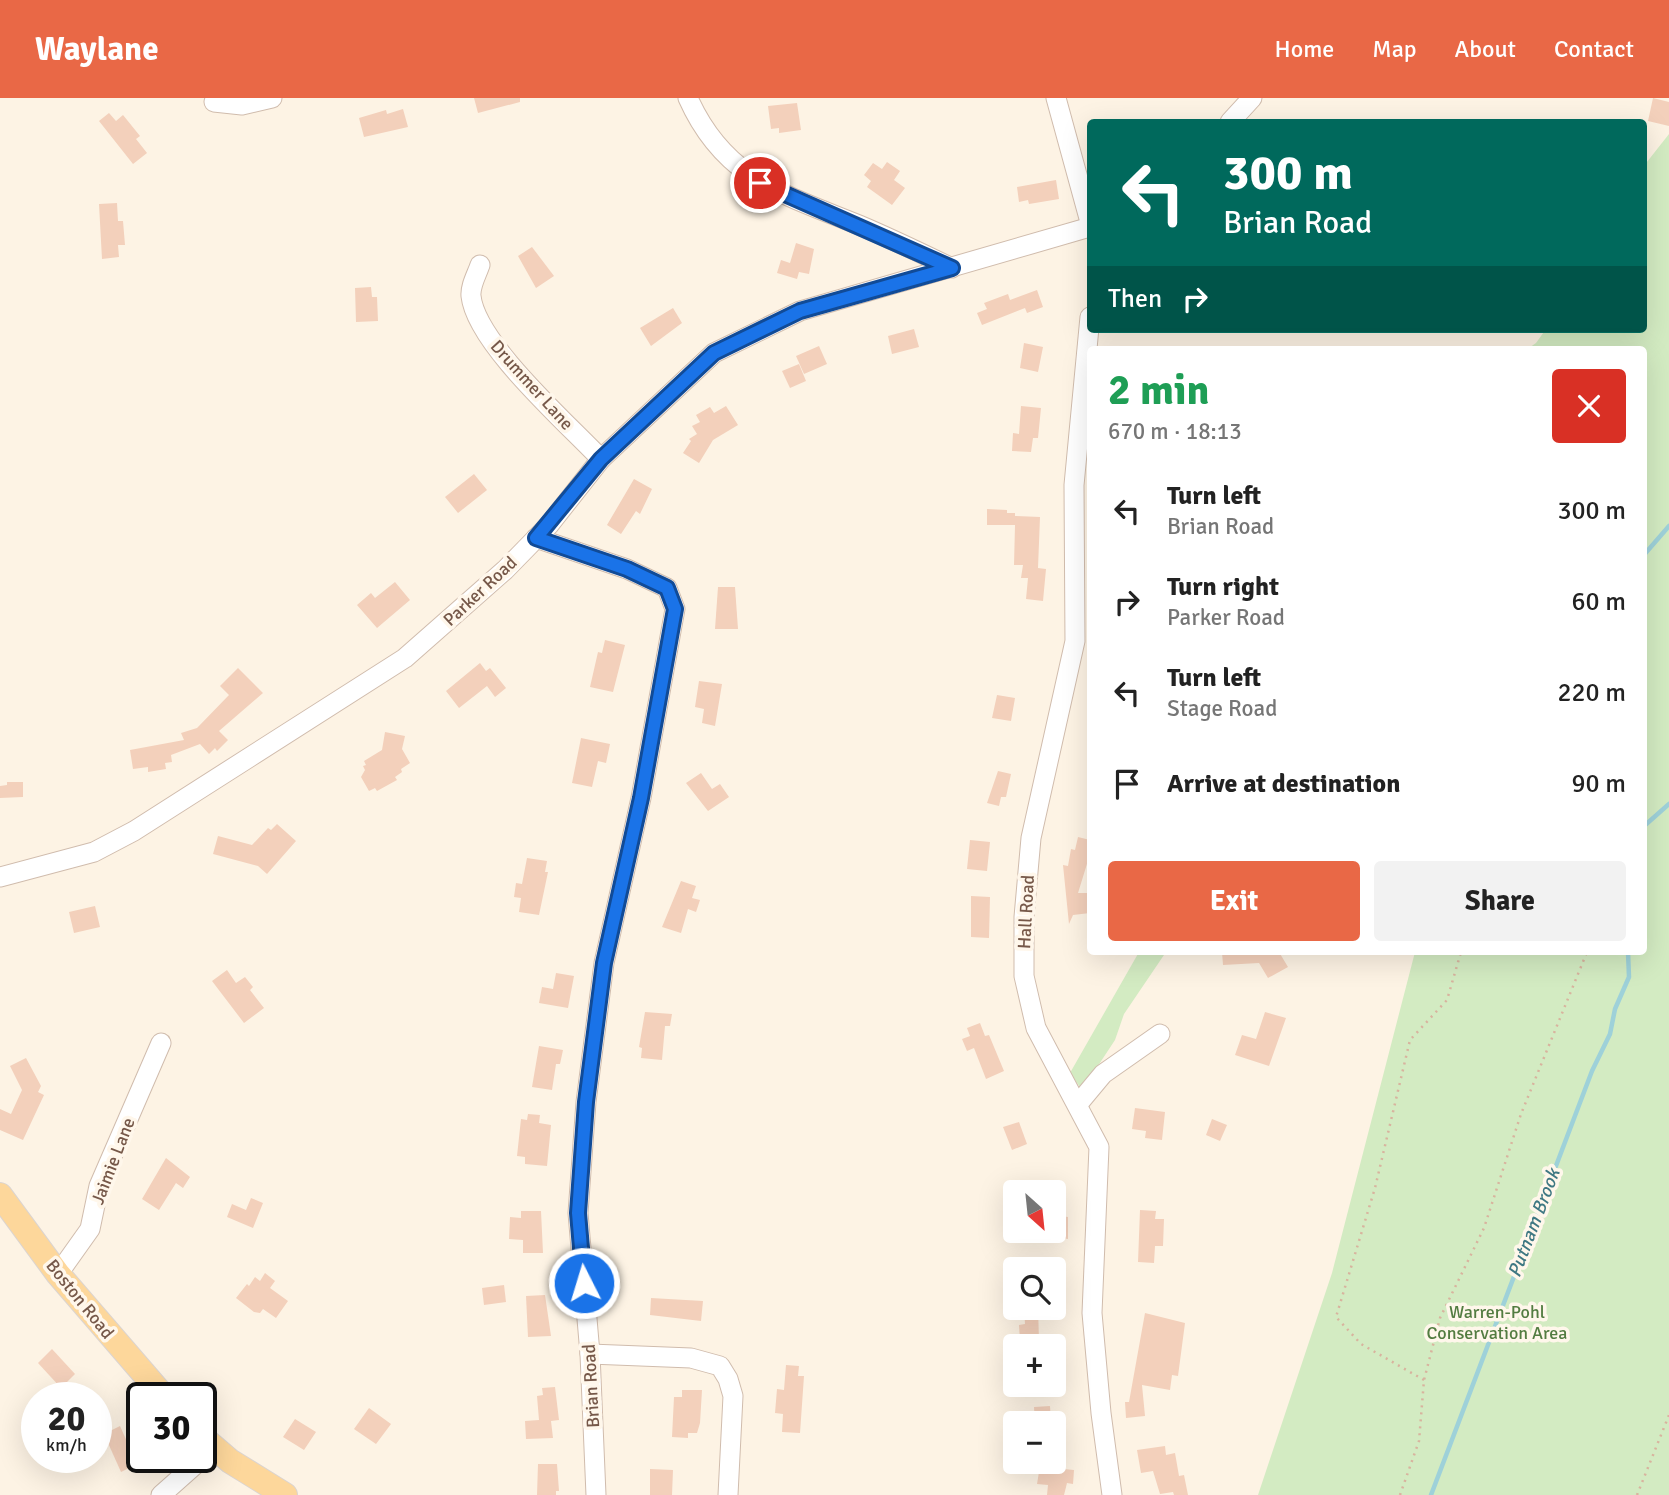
<!DOCTYPE html>
<meta charset="utf-8">
<style>
body{margin:0;font-family:Signika,sans-serif;background:#f2f2f2;color:#222;height:100vh;display:flex;flex-direction:column;font-size:26px;white-space:nowrap}
*{box-sizing:border-box;margin:0}
p{font-size:23px;color:#767676}
.icon{flex:none;width:38px;height:38px;fill:none;stroke:currentColor;stroke-width:2;stroke-linecap:round;stroke-linejoin:round}
.map{position:relative;flex:1;overflow:hidden}
.side{position:absolute;left:1087px;top:248px;width:560px;height:609px;display:flex;flex-direction:column;background:#fff;border-radius:7px;box-shadow:0 7px 28px #0002}
.side>*{flex:none}
.hud{position:absolute;left:1087px;top:21px;width:560px;height:214px;border-radius:7px;box-shadow:0 7px 28px #0002;background:#00695c;color:#fff;overflow:hidden}
.needle{width:46px;rotate:153deg}
.buttons{position:absolute;left:1003px;top:1082px;display:grid;gap:14px}
.buttons a{display:grid;place-items:center;width:63px;height:63px;border-radius:7px;background:#fff;box-shadow:0 7px 28px #0002;font-size:35px}
.speed{position:absolute;left:21px;top:1284px;display:flex;gap:14px;font-size:35px;font-weight:700;text-align:center}
.speed>*{display:grid;place-content:center;width:91px;height:91px;border-radius:50%;background:#fff;box-shadow:0 7px 28px #0002;line-height:1}
.speed small{font-size:18px;font-weight:400}
.speed .limit{border:4px solid #111;border-radius:10px;background:#fff;color:#111}
.pin{position:absolute;display:grid;place-items:center;width:60px;height:60px;color:#fff;margin:-30px;border:4px solid #fff;border-radius:50%;box-shadow:0 2px 7px #0007}
.me{position:absolute;width:77px;margin:-38px;rotate:355deg;stroke-linejoin:round;filter:drop-shadow(0 0 5px #0008)}
.turn{display:flex;align-items:center;gap:24px;height:147px;padding:0 21px;font-size:32px}
.turn .icon{width:91px;height:91px;stroke-width:2.5}
.turn b{display:block;font-size:49px;line-height:60px}
.then{display:flex;align-items:center;height:66px;padding:0 21px;background:#0003;gap:14px;font-size:26px}
.round{display:grid;place-items:center;flex:none;width:74px;height:74px;border-radius:7px;background:#f2f2f2}
.headline{display:flex;align-items:center;justify-content:space-between;height:119px;padding:0 21px}
h1{font-size:42px;font-weight:700;line-height:52px;color:#1e9e55}
.cta{display:flex;gap:14px;margin-top:auto;padding:14px 21px}
.cta a{flex:1;height:80px;border-radius:7px;background:#e96846;color:#fff;font-size:28px;font-weight:700;line-height:80px;text-align:center}
.cta a+a{background:#f2f2f2;color:#222}
ul{padding:0;list-style:none}
li{display:flex;align-items:center;gap:21px;height:91px;padding:0 21px}
li div{flex:1}
li b{display:block;font-size:26px}
li em{font-style:normal}
header{display:flex;align-items:center;gap:42px;box-sizing:border-box;height:98px;padding:0 35px;background:#e96846;color:#fff}
header strong{font-size:33px}
nav{display:flex;gap:38px;margin-inline-start:auto;font-size:24px}
.map>svg:first-child{display:block}
.green{fill:#d3ebc2}
.lines{fill:none;stroke-linecap:round;stroke-linejoin:round}
.stream{stroke:#9ed1d9;stroke-width:4.5}
.building{fill:#f3d0bb}
.minor-casing{stroke:#d0bcad;stroke-width:21}
.major-casing{stroke:#dbd4d0;stroke-width:26}
.path{stroke:#d8b39e;stroke-width:2.5;stroke-dasharray:2 5;stroke-linecap:butt}
.minor{stroke:#fff;stroke-width:19}
.major{stroke:#fdd79b;stroke-width:24}
.route-casing{stroke:#114b97;stroke-width:18}
.route{stroke:#1a73e8;stroke-width:12}
.labels{text-anchor:middle;dominant-baseline:central;stroke-width:7;stroke-linejoin:round;paint-order:stroke}
.street-label{font-size:18px;fill:#765849;stroke:#fff7eb}
.park-label{font-size:18px;fill:#537c41;stroke:#fff7eb}
.water-label{font-size:19px;font-style:italic;fill:#3f7883;stroke:#fff7eb}
</style>
<header>
<strong>Waylane</strong>
<nav><a>Home</a><a>Map</a><a>About</a><a>Contact</a></nav>
</header>
<div class="map">
<svg width="1669" height="1397" viewBox="0 0 1669 1397">
<rect width="100%" height="100%" fill="#fdf3e4"/>
<g class="green">
<polygon points="1669,36 1669,1397 1258,1397 1332,1175 1415,854 1643,854 1643,252 1526,252 1536,245 1546,231 1643,231 1643,69"/>
<polygon points="1139,854 1166,854 1124,916 1115,942 1082,992 1070,975"/>
</g>
<g class="lines">
<g class="stream">
<polyline points="1643,458 1669,428"/>
<polyline points="1643,729 1669,706"/>
<polyline points="1431,1397 1592,973 1610,936 1615,911 1629,879 1628,854"/>
</g>
</g>
<g class="building">
<polygon points="474,0 520,0 520,4 478,15"/>
<polygon points="1653,0 1669,4 1669,28 1648,23"/>
<polygon points="797,5 801,32 779,35 779,30 771,31 768,8"/>
<polygon points="403,11 408,29 364,39 359,20 386,12 387,16"/>
<polygon points="109,15 116,23 123,17 140,38 136,41 147,55 133,66 99,23"/>
<polygon points="887,64 900,73 894,82 905,90 892,107 867,89 871,83 864,77 873,65 882,71"/>
<polygon points="1056,82 1059,101 1029,106 1028,102 1019,104 1017,89"/>
<polygon points="117,105 118,123 123,123 125,147 118,147 119,159 102,161 99,106"/>
<polygon points="796,145 814,151 809,176 799,174 797,181 777,175 781,162 790,165"/>
<polygon points="532,149 554,178 536,190 518,158"/>
<polygon points="371,189 372,199 377,199 378,223 356,224 355,190"/>
<polygon points="1037,192 1043,209 1027,215 1025,210 982,227 977,215 987,211 984,205 1008,196 1010,202"/>
<polygon points="673,210 682,225 651,248 640,230"/>
<polygon points="914,231 919,249 892,256 888,238"/>
<polygon points="1024,245 1043,249 1038,274 1020,270"/>
<polygon points="819,248 827,266 804,276 796,258"/>
<polygon points="799,266 806,283 790,290 782,273"/>
<polygon points="726,308 738,327 713,342 699,365 683,355 691,343 689,341 697,336 692,328 700,324 696,317 710,309 714,315"/>
<polygon points="1021,308 1041,310 1038,340 1033,340 1031,354 1012,353 1013,335 1019,336"/>
<polygon points="474,376 487,392 458,415 445,399"/>
<polygon points="634,381 652,391 640,416 636,413 621,436 607,427"/>
<polygon points="987,411 1007,412 1007,415 1015,415 1015,426 1015,418 1040,419 1038,470 1046,471 1043,503 1026,501 1028,480 1021,480 1023,467 1014,467 1015,427 987,427"/>
<polygon points="395,484 410,502 377,530 357,507 371,495 375,500"/>
<polygon points="718,489 735,489 738,531 715,531"/>
<polygon points="605,542 625,547 613,594 590,589 598,554 602,555"/>
<polygon points="480,565 486,573 490,570 506,590 495,599 487,588 459,610 446,593"/>
<polygon points="238,570 263,595 219,633 228,642 217,653 215,650 209,656 200,646 171,657 172,664 165,665 166,671 148,674 148,669 133,671 130,652 184,642 181,635 197,630 229,597 220,588"/>
<polygon points="699,583 722,586 715,628 702,625 704,611 695,609"/>
<polygon points="997,597 1015,600 1011,623 992,620"/>
<polygon points="385,634 405,638 402,651 410,665 401,671 402,674 395,679 397,682 377,693 375,690 369,693 361,679 365,672 363,668 366,667 364,663 382,652"/>
<polygon points="581,640 610,646 606,665 598,663 592,689 572,685"/>
<polygon points="998,673 1011,676 1006,699 1001,699 999,708 987,705"/>
<polygon points="701,675 712,691 720,686 729,699 708,713 686,685"/>
<polygon points="7,684 23,684 23,699 0,700 0,688 7,687"/>
<polygon points="277,726 296,743 267,776 258,768 213,756 218,738 252,747 268,730 271,732"/>
<polygon points="1078,739 1090,742 1090,756 1078,795 1088,795 1090,815 1073,817 1069,826 1063,767 1068,768 1071,751 1075,752"/>
<polygon points="970,742 990,744 987,773 967,771"/>
<polygon points="527,760 547,763 545,774 548,774 539,817 519,814 521,800 514,799 516,785 522,786"/>
<polygon points="681,783 696,788 692,800 700,802 696,814 688,811 681,835 662,829"/>
<polygon points="971,798 990,799 989,840 971,839"/>
<polygon points="95,808 100,829 74,835 69,814"/>
<polygon points="1222,854 1279,854 1288,869 1268,880 1259,865 1223,867"/>
<polygon points="227,872 236,885 245,879 253,889 250,892 264,910 244,925 212,883"/>
<polygon points="556,875 574,878 568,910 539,905 542,889 553,891"/>
<polygon points="645,914 672,916 670,928 665,928 662,962 641,960 642,950 639,949"/>
<polygon points="1265,914 1286,920 1269,968 1235,957 1242,937 1256,941"/>
<polygon points="980,925 985,938 989,937 1004,973 986,981 974,950 967,953 962,941 970,938 967,930"/>
<polygon points="539,948 563,952 560,966 556,966 552,992 532,989"/>
<polygon points="26,960 41,988 38,994 44,997 23,1042 0,1032 0,1011 11,1016 22,992 10,968"/>
<polygon points="1135,1010 1165,1014 1162,1042 1145,1040 1146,1033 1132,1031"/>
<polygon points="528,1016 540,1017 539,1025 551,1027 547,1068 525,1066 525,1059 517,1058 521,1021 527,1022"/>
<polygon points="1212,1021 1227,1027 1220,1043 1206,1037"/>
<polygon points="1019,1024 1027,1046 1012,1052 1003,1029"/>
<polygon points="166,1060 190,1079 183,1090 176,1085 159,1112 142,1101"/>
<polygon points="251,1100 263,1105 253,1130 227,1119 232,1106 246,1112"/>
<polygon points="1140,1112 1156,1113 1155,1121 1164,1121 1163,1148 1155,1148 1154,1165 1138,1164"/>
<polygon points="521,1113 541,1113 543,1155 523,1155 523,1142 509,1141 510,1119 521,1120"/>
<polygon points="1054,1117 1068,1119 1068,1141 1054,1139"/>
<polygon points="265,1175 275,1183 270,1190 288,1203 276,1220 263,1211 260,1215 254,1214 236,1200 247,1186 249,1188 255,1179 260,1183"/>
<polygon points="504,1187 506,1204 484,1207 482,1190"/>
<polygon points="545,1197 551,1238 528,1239 526,1198"/>
<polygon points="651,1200 703,1203 701,1223 650,1217"/>
<polygon points="1024,1209 1038,1209 1039,1243 1020,1243 1019,1227 1025,1226"/>
<polygon points="1145,1215 1185,1225 1178,1278 1172,1277 1170,1292 1142,1287 1145,1318 1126,1320 1125,1304 1129,1304"/>
<polygon points="52,1251 75,1276 61,1290 38,1265"/>
<polygon points="786,1267 799,1268 798,1278 804,1278 800,1335 782,1334 783,1316 775,1315 777,1291 784,1292"/>
<polygon points="555,1289 559,1322 551,1323 553,1340 526,1341 525,1323 539,1322 537,1298 543,1297 542,1290"/>
<polygon points="682,1292 702,1292 700,1325 697,1335 688,1335 688,1340 672,1339 674,1299 682,1299"/>
<polygon points="1050,1308 1051,1325 1035,1325 1034,1309"/>
<polygon points="369,1310 391,1326 376,1346 354,1331"/>
<polygon points="295,1321 316,1334 304,1352 283,1339"/>
<polygon points="120,1328 137,1366 121,1374 104,1336"/>
<polygon points="1165,1348 1166,1357 1175,1355 1179,1378 1184,1377 1188,1397 1174,1397 1173,1394 1160,1396 1153,1373 1141,1375 1137,1352"/>
<polygon points="538,1366 557,1366 559,1393 556,1393 556,1397 537,1397"/>
<polygon points="1053,1370 1074,1372 1073,1386 1067,1385 1064,1397 1047,1397 1048,1387 1037,1386 1039,1374 1052,1375"/>
<polygon points="650,1371 673,1372 672,1397 650,1397"/>
</g>
<g class="lines">
<defs>
<g id="minor">
<path d="M688,0C724,81 783,96 859,127C890,140 921,155 952,170"/>
<polyline points="1056,0 1090,124"/>
<polyline points="214,4 242,7 272,0"/>
<polyline points="1230,24 1252,0"/>
<path d="M480,167C477,176 470,188 471,198C476,245 566,324 601,361"/>
<polyline points="1090,219 1074,387 1075,543 1031,740 1024,819 1024,878 1036,930 1099,1049 1092,1215 1101,1315 1112,1397"/>
<polyline points="536,440 627,471 667,490 675,511 641,700 604,865 586,1004 578,1115 590,1256 596,1397"/>
<polyline points="0,779 94,754 134,733 405,560 505,472 549,427 601,361 714,255 800,213 1090,129"/>
<polyline points="1078,1006 1103,976 1160,936"/>
<polyline points="58,1176 90,1131 99,1088 161,945"/>
<polyline points="590,1256 691,1260 720,1268 728,1281 733,1298 728,1397"/>
<polyline points="161,1397 214,1350"/>
</g>
<g id="major">
<polyline points="0,1097 58,1176 165,1300"/>
<polyline points="201,1338 230,1363 285,1397"/>
</g>
</defs>
<use href="#minor" class="minor-casing"/>
<use href="#major" class="major-casing"/>
<g class="path">
<polyline points="1424,1282 1361,1246 1336,1219 1375,1090 1410,942 1447,902 1461,854"/>
<polyline points="1400,1397 1419,1343 1424,1282 1440,1220 1484,1130 1521,1016 1587,854"/>
<polyline points="1637,1397 1669,1317"/>
</g>
<use href="#minor" class="minor"/>
<use href="#major" class="major"/>
</g>
<g class="lines">
<defs>
<polyline id="route" points="584,1185 578,1115 586,1004 604,865 641,700 675,511 667,490 627,471 536,440 601,361 714,255 800,213 952,170 760,85"/>
</defs>
<use href="#route" class="route-casing"/>
<use href="#route" class="route"/>
</g>
<g class="labels">
<g class="street-label">
<text transform="translate(532 287) rotate(48)">Drummer Lane</text>
<text transform="translate(480 493) rotate(-43)">Parker Road</text>
<text transform="translate(1026 814) rotate(-87)">Hall Road</text>
<text transform="translate(113 1063) rotate(-69)">Jaimie Lane</text>
<text transform="translate(80 1201) rotate(51)">Boston Road</text>
<text transform="translate(591 1288) rotate(-93)">Brian Road</text>
</g>
<g class="park-label">
<text x="1497" y="1214">Warren-Pohl<tspan x="1497" dy="21">Conservation Area</tspan></text>
</g>
<g class="water-label">
<text transform="translate(1534 1125) rotate(-69)">Putnam Brook</text>
</g>
</g>
</svg>
<div class="buttons">
<a><svg class="needle" viewBox="-14 -14 28 28"><path d="M0-13l5 13h-10z" fill="#e53935"/><path d="M0 13l5-13h-10z" fill="#767676"/></svg></a>
<a><svg class="icon" aria-label="search" viewBox="0 0 24 24"><circle cx="10" cy="10" r="6"/><path d="M15 15l6 6"/></svg></a>
<a>+</a>
<a>−</a>
</div>
<div class="speed"><div>20<small>km/h</small></div><div class="limit">30</div></div>
<div class="pin" style="left:760px;top:85px;background:#d93025"><svg class="icon" aria-label="arrive" viewBox="0 0 24 24"><path d="M6 21V4h12l-3 4 3 4H6"/></svg></div>
<svg class="me" style="left:584px;top:1185px" viewBox="-20 -20 40 40"><circle r="17" fill="#1a73e8" stroke="#fff" stroke-width="3"/><path d="M0-11L8 9 0 5-8 9z" fill="#fff"/></svg>
<div class="hud">
<div class="turn"><svg class="icon" aria-label="left" viewBox="0 0 24 24"><path d="M17 20v-9H6M10 6l-5 5 5 5"/></svg><div><b>300 m</b>Brian Road</div></div>
<div class="then">Then<svg class="icon" aria-label="right" viewBox="0 0 24 24"><path d="M7 20v-9h11M14 6l5 5-5 5"/></svg></div>
</div>
<section class="side">
<div class="headline"><div><h1>2 min</h1><p>670 m · 18:13</p></div><a class="round" style="background:#d93025;color:#fff"><svg class="icon" aria-label="close" viewBox="0 0 24 24"><path d="M6 6l12 12M18 6L6 18"/></svg></a></div>
<ul>
<li><svg class="icon" aria-label="left" viewBox="0 0 24 24"><path d="M17 20v-9H6M10 6l-5 5 5 5"/></svg><div><b>Turn left</b><p>Brian Road</p></div><em>300 m</em></li>
<li><svg class="icon" aria-label="right" viewBox="0 0 24 24"><path d="M7 20v-9h11M14 6l5 5-5 5"/></svg><div><b>Turn right</b><p>Parker Road</p></div><em>60 m</em></li>
<li><svg class="icon" aria-label="left" viewBox="0 0 24 24"><path d="M17 20v-9H6M10 6l-5 5 5 5"/></svg><div><b>Turn left</b><p>Stage Road</p></div><em>220 m</em></li>
<li><svg class="icon" aria-label="arrive" viewBox="0 0 24 24"><path d="M6 21V4h12l-3 4 3 4H6"/></svg><div><b>Arrive at destination</b></div><em>90 m</em></li>
</ul>
<div class="cta"><a>Exit</a><a>Share</a></div>
</section>
</div>
